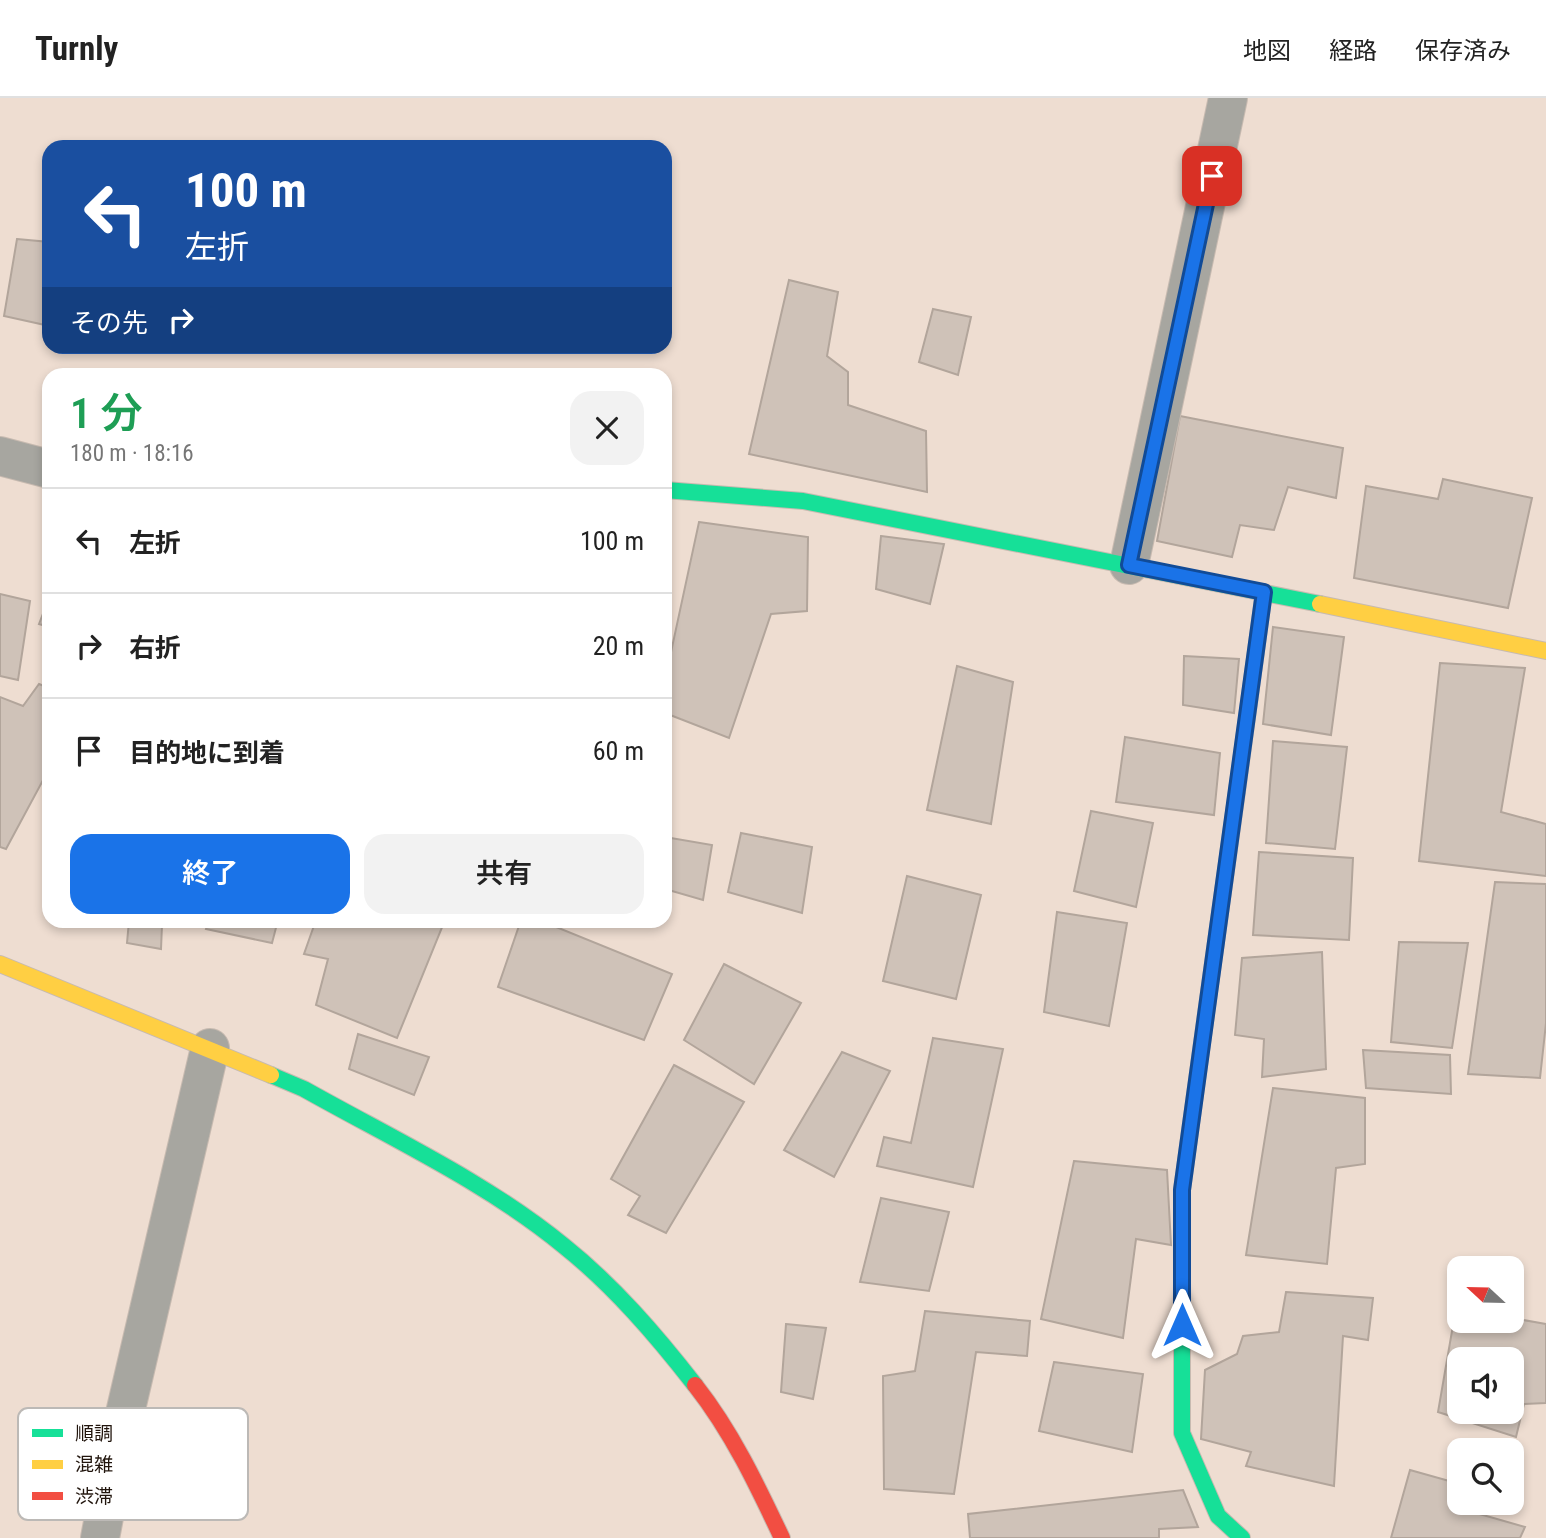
<!DOCTYPE html>
<html lang="ja">
<meta charset="utf-8">
<style>
body{margin:0;font-family:"Roboto Condensed","Noto Sans JP",sans-serif;background:#f2f2f2;color:#222;height:100vh;display:flex;flex-direction:column;font-size:26px;white-space:nowrap}
*{box-sizing:border-box;margin:0}
p{font-size:23px;color:#767676}
.icon{flex:none;width:38px;height:38px;fill:none;stroke:currentColor;stroke-width:2;stroke-linecap:round;stroke-linejoin:round}
.map{position:relative;flex:1;overflow:hidden}
.sheet{position:absolute;left:42px;top:270px;width:630px;height:560px;display:flex;flex-direction:column;background:#fff;border-radius:21px;box-shadow:0 4px 10px #0003}
.sheet>*{flex:none}
.guide{position:absolute;left:42px;top:42px;width:630px;height:214px;border-radius:21px;box-shadow:0 4px 10px #0003;background:#1a4fa0;color:#fff;overflow:hidden}
.needle{width:46px;rotate:292deg}
.tools{position:absolute;left:1447px;top:1158px;display:grid;gap:14px}
.tools a{display:grid;place-items:center;width:77px;height:77px;border-radius:14px;background:#fff;box-shadow:0 4px 10px #0003;font-size:35px}
.pin{position:absolute;display:grid;place-items:center;width:60px;height:60px;color:#fff;margin:-30px;border-radius:14px;box-shadow:0 4px 10px #0006}
.me{position:absolute;width:77px;margin:-38px;rotate:0deg;stroke-linejoin:round;filter:drop-shadow(0 0 5px #0008)}
.turn{display:flex;align-items:center;gap:24px;height:147px;padding:0 28px;font-size:32px}
.turn .icon{width:91px;height:91px;stroke-width:2.5}
.turn b{display:block;font-size:49px;line-height:60px}
.then{display:flex;align-items:center;height:66px;padding:0 28px;background:#0003;gap:14px;font-size:26px}
.round{display:grid;place-items:center;flex:none;width:74px;height:74px;border-radius:21px;background:#f2f2f2}
.headline{display:flex;align-items:center;justify-content:space-between;height:119px;padding:0 28px}
h1{font-size:42px;font-weight:600;line-height:52px;color:#1e9e55}
.primary-button{display:flex;gap:14px;margin-top:auto;padding:14px 28px}
.primary-button a{flex:1;height:80px;border-radius:21px;background:#1a73e8;color:#fff;font-size:28px;font-weight:600;line-height:80px;text-align:center}
.primary-button a+a{background:#f2f2f2;color:#222}
ul{padding:0;list-style:none}
li{display:flex;align-items:center;gap:21px;height:105px;padding:0 28px;border-top:2px solid #e0e0e0}
li div{flex:1}
li b{display:block;font-size:26px}
li em{font-style:normal}
header{display:flex;align-items:center;gap:42px;box-sizing:border-box;height:98px;padding:0 35px;background:#fff;border-bottom:2px solid #e0e0e0}
header strong{font-size:33px}
nav{display:flex;gap:38px;margin-inline-start:auto;font-size:24px}
.map>svg:first-child{display:block}
.building{fill:#cfc2b8;stroke:#b2a59b;stroke-width:2;fill-rule:evenodd}
.lines{fill:none;stroke-linecap:round;stroke-linejoin:round}
.street-casing{stroke:#c7bab0;stroke-width:40}
.fast-casing{stroke:#c7bab0;stroke-width:18}
.slow-casing{stroke:#c7bab0;stroke-width:18}
.jam-casing{stroke:#c7bab0;stroke-width:18}
.street{stroke:#a7a6a0;stroke-width:38}
.fast{stroke:#16e098;stroke-width:16}
.slow{stroke:#ffcf43;stroke-width:16}
.jam{stroke:#f24e42;stroke-width:16}
.route-casing{stroke:#114b97;stroke-width:18}
.route{stroke:#1a73e8;stroke-width:12}
.key{fill:#fff;stroke:#bcb9b6;stroke-width:2}
.key-label{font-size:19px;fill:#21150d}
</style>
<header>
<strong>Turnly</strong>
<nav><a>地図</a><a>経路</a><a>保存済み</a></nav>
</header>
<div class="map">
<svg width="1546" height="1440" viewBox="0 0 1546 1440">
<rect width="100%" height="100%" fill="#eeddd1"/>
<g class="building">
<polygon points="17,141 49,144 49,207 45,227 4,218"/>
<polygon points="789,182 838,194 827,258 848,274 848,307 926,333 927,394 749,356"/>
<polygon points="933,211 971,219 958,277 919,264"/>
<polygon points="1180,318 1343,350 1336,400 1288,389 1274,432 1240,427 1232,459 1157,443"/>
<polygon points="1443,381 1532,400 1508,510 1354,480 1366,388 1438,401"/>
<polygon points="699,424 808,439 807,513 771,516 729,640 665,615 665,582"/>
<polygon points="881,438 944,446 930,506 876,491"/>
<polygon points="0,496 30,503 18,582 0,578"/>
<polygon points="49,500 49,529 39,526"/>
<polygon points="1273,529 1344,539 1331,637 1263,626"/>
<polygon points="1184,558 1239,561 1234,615 1183,607"/>
<polygon points="1440,565 1525,570 1501,714 1546,726 1546,778 1419,763"/>
<polygon points="957,568 1013,584 991,726 927,712"/>
<polygon points="39,586 49,590 49,671 6,751 0,749 0,599 23,608"/>
<polygon points="1125,639 1220,655 1214,717 1116,704"/>
<polygon points="1273,643 1347,649 1335,751 1266,745"/>
<polygon points="1091,713 1153,725 1136,809 1074,793"/>
<polygon points="741,735 812,749 802,815 728,794"/>
<polygon points="665,739 712,747 703,802 665,791"/>
<polygon points="1259,754 1353,760 1349,842 1253,837"/>
<polygon points="907,778 981,797 956,901 883,883"/>
<polygon points="1495,784 1546,786 1546,925 1540,980 1468,976"/>
<polygon points="1057,814 1127,825 1109,928 1044,914"/>
<polygon points="126,822 147,822 162,827 161,851 127,845 129,823"/>
<polygon points="209,822 278,822 272,845 206,831"/>
<polygon points="316,822 445,822 397,940 316,907 328,861 304,856"/>
<polygon points="521,822 539,822 672,876 644,942 498,889"/>
<polygon points="1399,844 1468,845 1452,950 1391,944"/>
<polygon points="1322,854 1326,971 1262,979 1264,941 1235,937 1242,860"/>
<polygon points="724,866 801,905 754,986 684,942"/>
<polygon points="358,936 429,959 414,997 349,971"/>
<polygon points="933,940 1003,951 973,1089 877,1068 884,1039 911,1045"/>
<polygon points="1363,952 1450,957 1451,996 1366,990"/>
<polygon points="842,954 890,973 834,1079 784,1052"/>
<polygon points="674,967 744,1004 666,1135 628,1117 640,1098 611,1081"/>
<polygon points="1273,990 1365,1000 1365,1066 1336,1070 1327,1166 1246,1157"/>
<polygon points="1074,1063 1167,1072 1171,1147 1136,1141 1123,1240 1041,1221"/>
<polygon points="881,1100 949,1114 929,1193 860,1184"/>
<polygon points="1286,1194 1373,1200 1368,1242 1343,1238 1334,1388 1246,1368 1251,1354 1201,1341 1205,1272 1237,1256 1243,1238 1279,1234"/>
<path d="M1456,1210H1460V1223H1512V1220L1546,1226V1305L1524,1306L1516,1339L1438,1314ZM1460,1262H1512V1314H1460Z"/>
<polygon points="925,1213 1030,1223 1027,1258 976,1254 954,1396 884,1391 883,1278 915,1273"/>
<polygon points="786,1226 826,1230 813,1301 781,1294"/>
<polygon points="1054,1264 1143,1276 1132,1354 1039,1333"/>
<polygon points="1410,1372 1460,1386 1460,1405 1478,1405 1476,1415 1525,1429 1520,1440 1391,1440"/>
<polygon points="1183,1392 1198,1429 1159,1431 1159,1440 970,1440 968,1416"/>
</g>
<g class="lines">
<defs>
<g id="street">
<polyline points="0,358 49,371"/>
<polyline points="1129,467 1228,0"/>
<polyline points="100,1440 119,1341 210,950"/>
</g>
<g id="fast">
<polyline points="665,392 803,403 1320,506"/>
<polyline points="1237,693 1264,494"/>
<polyline points="1209,894 1182,1092 1182,1335 1218,1418 1242,1440"/>
<path d="M271,977L304,991C391,1040 486,1084 564,1148C614,1188 656,1237 695,1287"/>
</g>
<g id="slow">
<polyline points="1320,506 1546,553"/>
<polyline points="0,866 271,977"/>
</g>
<g id="jam">
<polyline points="1209,894 1237,693"/>
<path d="M695,1287C732,1334 757,1387 782,1440"/>
</g>
</defs>
<use href="#street" class="street-casing"/>
<use href="#fast" class="fast-casing"/>
<use href="#slow" class="slow-casing"/>
<use href="#jam" class="jam-casing"/>
<use href="#street" class="street"/>
<use href="#fast" class="fast"/>
<use href="#slow" class="slow"/>
<use href="#jam" class="jam"/>
</g>
<g class="lines">
<defs>
<polyline id="route" points="1182,1227 1182,1092 1264,494 1129,467 1212,78"/>
</defs>
<use href="#route" class="route-casing"/>
<use href="#route" class="route"/>
</g>
<rect x="18" y="1310" width="230" height="112" rx="10" class="key"/>
<rect x="32" y="1331" width="31" height="8" fill="#16e098"/>
<rect x="32" y="1362" width="31" height="9" fill="#ffcf43"/>
<rect x="32" y="1394" width="31" height="8" fill="#f24e42"/>
<g class="key-label">
<text x="75" y="1342">順調</text>
<text x="75" y="1373">混雑</text>
<text x="75" y="1405">渋滞</text>
</g>
</svg>
<div class="tools">
<a><svg class="needle" viewBox="-14 -14 28 28"><path d="M0-13l5 13h-10z" fill="#e53935"/><path d="M0 13l5-13h-10z" fill="#767676"/></svg></a>
<a><svg class="icon" aria-label="sound" viewBox="0 0 24 24"><path d="M4 9h4l5-4v14l-5-4H4zM17 9q2 3 0 6"/></svg></a>
<a><svg class="icon" aria-label="search" viewBox="0 0 24 24"><circle cx="10" cy="10" r="6"/><path d="M15 15l6 6"/></svg></a>
</div>
<div class="pin" style="left:1212px;top:78px;background:#d93025"><svg class="icon" aria-label="arrive" viewBox="0 0 24 24"><path d="M6 21V4h12l-3 4 3 4H6"/></svg></div>
<svg class="me" style="left:1182px;top:1227px" viewBox="-20 -20 40 40"><path d="M0-17L14 15 0 8-14 15z" fill="#1a73e8" stroke="#fff" stroke-width="4"/></svg>
<div class="guide">
<div class="turn"><svg class="icon" aria-label="left" viewBox="0 0 24 24"><path d="M17 20v-9H6M10 6l-5 5 5 5"/></svg><div><b>100 m</b>左折</div></div>
<div class="then">その先<svg class="icon" aria-label="right" viewBox="0 0 24 24"><path d="M7 20v-9h11M14 6l5 5-5 5"/></svg></div>
</div>
<section class="sheet">
<div class="headline"><div><h1>1 分</h1><p>180 m · 18:16</p></div><a class="round"><svg class="icon" aria-label="close" viewBox="0 0 24 24"><path d="M6 6l12 12M18 6L6 18"/></svg></a></div>
<ul>
<li><svg class="icon" aria-label="left" viewBox="0 0 24 24"><path d="M17 20v-9H6M10 6l-5 5 5 5"/></svg><div><b>左折</b></div><em>100 m</em></li>
<li><svg class="icon" aria-label="right" viewBox="0 0 24 24"><path d="M7 20v-9h11M14 6l5 5-5 5"/></svg><div><b>右折</b></div><em>20 m</em></li>
<li><svg class="icon" aria-label="arrive" viewBox="0 0 24 24"><path d="M6 21V4h12l-3 4 3 4H6"/></svg><div><b>目的地に到着</b></div><em>60 m</em></li>
</ul>
<div class="primary-button"><a>終了</a><a>共有</a></div>
</section>
</div>
